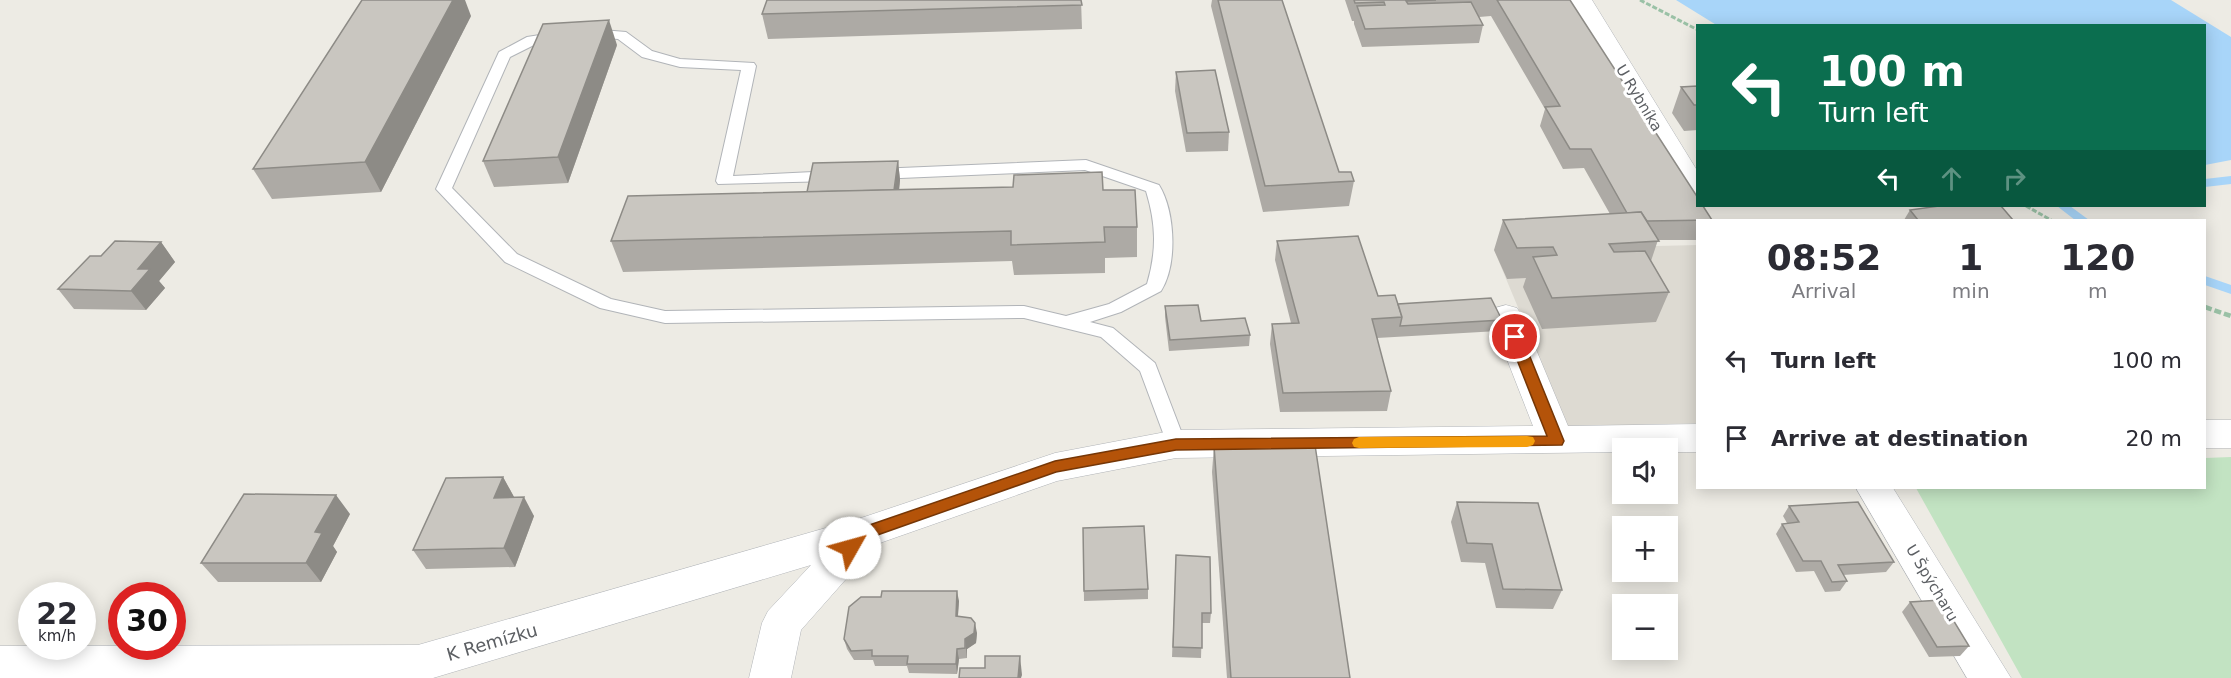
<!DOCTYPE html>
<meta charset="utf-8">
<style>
body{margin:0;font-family:"DejaVu Sans",sans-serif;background:#f7f7f7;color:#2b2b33;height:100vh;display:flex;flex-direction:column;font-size:22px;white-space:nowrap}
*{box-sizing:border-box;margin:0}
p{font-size:20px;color:#7c7c81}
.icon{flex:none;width:33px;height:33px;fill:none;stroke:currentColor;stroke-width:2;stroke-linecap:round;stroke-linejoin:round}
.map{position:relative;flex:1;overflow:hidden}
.details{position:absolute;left:1696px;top:219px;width:510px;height:270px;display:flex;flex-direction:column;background:#fff;border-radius:0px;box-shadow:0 3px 15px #0003}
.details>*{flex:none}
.hud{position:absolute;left:1696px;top:24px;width:510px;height:183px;border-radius:0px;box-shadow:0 3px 15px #0003;background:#0b6e4f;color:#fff;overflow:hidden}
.controls{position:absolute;left:1612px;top:438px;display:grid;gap:12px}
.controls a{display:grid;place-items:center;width:66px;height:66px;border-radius:0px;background:#fff;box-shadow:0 3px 15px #0003;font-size:30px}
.speed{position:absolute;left:18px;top:582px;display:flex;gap:12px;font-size:30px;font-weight:700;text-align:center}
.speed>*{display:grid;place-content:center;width:78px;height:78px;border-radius:50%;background:#fff;box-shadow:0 3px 15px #0003;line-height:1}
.speed small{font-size:15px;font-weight:400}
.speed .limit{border:9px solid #d22;background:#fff;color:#111}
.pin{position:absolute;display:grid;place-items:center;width:51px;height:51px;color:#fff;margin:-26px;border:3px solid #fff;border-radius:50%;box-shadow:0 2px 6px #0007}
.me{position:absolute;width:66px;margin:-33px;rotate:52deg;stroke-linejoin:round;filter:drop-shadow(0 0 4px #0008)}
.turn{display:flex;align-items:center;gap:21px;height:126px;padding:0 24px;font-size:27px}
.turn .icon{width:78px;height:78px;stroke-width:2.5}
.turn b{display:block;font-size:42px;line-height:51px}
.lanes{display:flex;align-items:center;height:57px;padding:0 24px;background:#0003;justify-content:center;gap:30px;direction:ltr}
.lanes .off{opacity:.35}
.eta{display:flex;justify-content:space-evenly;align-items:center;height:102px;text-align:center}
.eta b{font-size:36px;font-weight:700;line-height:42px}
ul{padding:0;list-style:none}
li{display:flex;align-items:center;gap:18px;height:78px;padding:0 24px}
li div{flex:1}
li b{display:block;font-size:22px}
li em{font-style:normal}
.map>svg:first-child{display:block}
.education{fill:#dddad2}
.green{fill:#c2e3c2}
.water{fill:#a8d5f9}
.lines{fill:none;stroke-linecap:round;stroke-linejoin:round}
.stream{fill:#a8d5f9;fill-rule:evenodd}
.lane-casing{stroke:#b1b4b8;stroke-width:2}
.street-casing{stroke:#b1b4b8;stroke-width:1}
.path-far1{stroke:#9ac1a6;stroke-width:3;stroke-dasharray:5 2;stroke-linecap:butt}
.path{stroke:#9ac1a6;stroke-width:4.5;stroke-dasharray:7 3;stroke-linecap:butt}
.lane{fill:#fff;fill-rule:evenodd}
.street{fill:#fff;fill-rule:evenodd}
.wall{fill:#adaaa5}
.shaded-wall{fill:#8d8b86}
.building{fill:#c9c6c0;stroke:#8d8b86;stroke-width:1.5}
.route{fill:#b45309;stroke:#753606;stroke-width:1.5}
.slow{fill:#f59e0b}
.labels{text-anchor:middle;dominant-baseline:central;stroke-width:6;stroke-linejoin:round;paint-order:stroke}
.street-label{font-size:15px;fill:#5c5f63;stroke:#fff}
.near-street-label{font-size:18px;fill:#5c5f63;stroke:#fff}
</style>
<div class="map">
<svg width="2231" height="678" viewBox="0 0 2231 678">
<rect width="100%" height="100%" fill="#edebe4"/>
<polygon class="education" points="1698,245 1698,423 1568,427 1494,250"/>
<polygon class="green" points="2231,457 2231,678 2022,678 1916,488 2205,488 2205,458"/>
<polygon class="water" points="1676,0 2171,0 2231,37 2231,160 2205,165 2205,26 1718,26"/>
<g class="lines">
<g class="stream">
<polygon points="2231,176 2231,184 2205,187 2205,179"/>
<polygon points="2057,206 2070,206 2089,220 2075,220"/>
<polygon points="2205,276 2231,285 2231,294 2205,285"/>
</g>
<defs>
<g id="lane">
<polygon points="590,29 626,32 652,51 680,59 754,63 756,66 733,176 834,171 842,176 834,181 718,184 716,181 741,70 680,67 642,57 618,39 585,36 583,33 585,30"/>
<path d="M559,32L566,36L564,39L536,44L510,57L452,188L517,254L611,299L665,311L1024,306L1066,316L1109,304L1147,284C1157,250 1156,224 1146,191L1085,170L877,179L869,174L877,169L1086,160L1159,185C1175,211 1178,264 1161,291L1121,312L1090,322L1113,328L1155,363L1186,444L1183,449L1176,451L1169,449L1140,371L1101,337L1024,318L665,323L600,308L505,262L436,189L499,52L527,37Z"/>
</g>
<g id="street">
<polygon points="1568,0 1592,0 1698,172 1698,205 1688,202 1683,196"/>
<polygon points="1506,305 1517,308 1522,316 1568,426 1698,424 1698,452 1668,452 1668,448 1623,448 1623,452 1176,458 1057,481 877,544 801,630 791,678 749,678 762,623 768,611 811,565 433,678 0,678 0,646 418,645 864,517 1055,453 1176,430 1533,426 1490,316 1495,308"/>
<rect x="2205" y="420" width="26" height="28"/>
<polygon points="1856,488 1893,488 2011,678 1967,678"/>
</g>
</defs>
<use href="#lane" class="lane-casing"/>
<use href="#street" class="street-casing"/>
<g class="path-far1">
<polyline points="1640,0 1698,30"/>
<polyline points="2026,206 2051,220"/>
</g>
<polyline class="path" points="2205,307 2231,316"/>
<use href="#lane" class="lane"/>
<use href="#street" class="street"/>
</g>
<g class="wall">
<polygon points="1081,0 1082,29 768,39 762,14"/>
<polygon points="1212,0 1282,0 1339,172 1354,181 1349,206 1263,212 1211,6"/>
<polygon points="1345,0 1570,0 1712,220 1698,220 1698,240 1658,240 1651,261 1669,292 1656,322 1542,329 1523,287 1526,278 1507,279 1494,250 1503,220 1610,214 1584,168 1563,169 1540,126 1545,109 1491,16 1479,17 1483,25 1479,43 1362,47 1354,24 1354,21 1352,21"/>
<polygon points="471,16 381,192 272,199 253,169"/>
<polygon points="617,45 568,183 494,187 483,161"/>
<polygon points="1176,72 1229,132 1228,151 1186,152 1175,91"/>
<polygon points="1681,87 1698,87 1698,130 1684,131 1672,113"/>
<polygon points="898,161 900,180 899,190 1137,227 1137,257 1105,258 1105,273 1014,275 1012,261 623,272 611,241 807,192"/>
<polygon points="1910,210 2013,220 1904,220"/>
<polygon points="1277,241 1378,296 1398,304 1502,320 1498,331 1377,338 1391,391 1387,411 1280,412 1270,344 1272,324 1291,323 1275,260"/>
<polygon points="161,242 175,262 159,281 165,288 146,310 74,309 58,289 101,256"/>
<polygon points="1165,306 1201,321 1250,335 1249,346 1169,351 1165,317"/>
<polygon points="1214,446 1350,678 1227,678 1212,472"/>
<polygon points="503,477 514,497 513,497 534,516 515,567 426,569 413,550"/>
<polygon points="1457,502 1562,590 1553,609 1496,608 1485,563 1461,562 1451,522"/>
<polygon points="1789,506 1894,562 1886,572 1843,575 1847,581 1840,591 1825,592 1814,571 1796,572 1776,534 1782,524 1787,523 1783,516"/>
<polygon points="350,514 333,546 337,552 321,582 218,582 201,563"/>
<polygon points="1083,528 1148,589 1148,599 1084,601"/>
<polygon points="1176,555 1211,613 1210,623 1202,623 1201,658 1172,657"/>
<polygon points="959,601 958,616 977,633 976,643 967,649 967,658 959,659 957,674 909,673 907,666 875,666 873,660 854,660 847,649 844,639"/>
<polygon points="1910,602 1969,646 1960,656 1929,657 1902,612"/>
</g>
<g class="shaded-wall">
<polygon points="453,0 465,0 471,16 381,192 365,162"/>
<polygon points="609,20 617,45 568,183 558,157"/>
<polygon points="898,161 900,180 896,220 893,201"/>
<polygon points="161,242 175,262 159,281 165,288 146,310 131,291 138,269"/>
<polygon points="503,477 514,497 505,517 494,498"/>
<polygon points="336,495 350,514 333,546 337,552 321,582 306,563 315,532"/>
<polygon points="524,497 534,516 515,567 504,548"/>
<polygon points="957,591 959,601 957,626 956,616"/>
<polygon points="975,623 977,633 976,643 967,649 967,658 965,639"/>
<polygon points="957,649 959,659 957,674 956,664"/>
<polygon points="1020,656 1022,675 1021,678 1018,678"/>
</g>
<g class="building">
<polygon points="362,0 453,0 365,162 253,169"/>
<polygon points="767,0 1081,0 1082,5 762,14"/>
<polygon points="1218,0 1282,0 1339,172 1351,172 1354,181 1265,186"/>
<polygon points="1354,0 1436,0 1406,1 1408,4 1471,2 1483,25 1365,29 1357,6 1385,5 1384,2 1355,3"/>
<polygon points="1497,0 1570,0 1698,198 1698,206 1703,206 1712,220 1647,221 1641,212 1627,213 1591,149 1570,149 1545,107 1560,106"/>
<polygon points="609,20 558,157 483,161 543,24"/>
<polygon points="1215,70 1229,132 1187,133 1176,72"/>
<polygon points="1697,86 1698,105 1694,105 1681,87"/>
<polygon points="898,161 894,190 807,192 813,163"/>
<polygon points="1102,172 1103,190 1135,190 1137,227 1104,227 1105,242 1011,245 1011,231 611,241 628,196 1013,187 1014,175"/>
<polygon points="1939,206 2001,206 2013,220 1918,220 1910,210"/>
<polygon points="1641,212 1659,241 1609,244 1614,252 1645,251 1669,292 1552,298 1533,257 1557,255 1553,247 1517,248 1503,220"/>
<polygon points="1358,236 1378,296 1395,295 1402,317 1372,319 1391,391 1283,393 1272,324 1299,323 1277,241"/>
<polygon points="115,241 161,242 138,269 150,269 131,291 58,289 90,256 101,256"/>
<polygon points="1491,298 1502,320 1400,326 1402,317 1398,304"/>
<polygon points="1198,305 1201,321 1245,318 1250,335 1170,340 1165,306"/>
<polygon points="1315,445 1350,678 1231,678 1214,446"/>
<polygon points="503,477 494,498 524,497 504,548 413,550 446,478"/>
<polygon points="244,494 336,495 315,532 322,533 306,563 201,563"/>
<polygon points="1457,502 1538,503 1562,590 1503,589 1492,544 1467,543"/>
<polygon points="1858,502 1894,562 1838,565 1847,581 1832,582 1821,561 1803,561 1782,524 1799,522 1789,506"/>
<polygon points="1144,526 1148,589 1084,591 1083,528"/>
<polygon points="1176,555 1210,557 1211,613 1202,613 1202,648 1173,647"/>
<polygon points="882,591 957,591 956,616 971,618 975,623 974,633 965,639 965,648 957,649 956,664 907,664 908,656 872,656 872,650 851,651 844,639 849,607 861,597 881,597"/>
<polygon points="1941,600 1969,646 1937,647 1910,602"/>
<polygon points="985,656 1020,656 1018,678 959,678 960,668 985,668"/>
</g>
<path class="route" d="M1515,332L1522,337L1564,441L1562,445L1176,450L1056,472L869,538C862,546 856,557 845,553L842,548L858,529L1055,461L1176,439L1547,436L1508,337Z"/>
<polygon class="slow" points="1527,436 1533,437 1535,441 1533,445 1527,447 1359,448 1354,447 1352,443 1354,439 1359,437"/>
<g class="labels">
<g class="street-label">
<text transform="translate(1639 98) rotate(59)">U Rybníka</text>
<text transform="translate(1932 583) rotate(59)">U Špýcharu</text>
</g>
<g class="near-street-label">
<text transform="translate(492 642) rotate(-16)">K Remízku</text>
</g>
</g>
</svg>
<div class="controls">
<a><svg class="icon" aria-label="sound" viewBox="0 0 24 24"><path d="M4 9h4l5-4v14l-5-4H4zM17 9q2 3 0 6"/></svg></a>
<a>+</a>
<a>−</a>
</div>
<div class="speed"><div>22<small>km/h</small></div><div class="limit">30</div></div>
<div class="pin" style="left:1515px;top:337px;background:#d93025"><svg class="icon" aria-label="arrive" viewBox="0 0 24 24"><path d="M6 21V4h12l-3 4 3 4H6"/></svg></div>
<svg class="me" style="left:850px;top:548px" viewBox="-20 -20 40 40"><circle r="19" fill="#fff"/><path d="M0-13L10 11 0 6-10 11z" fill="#b45309"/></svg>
<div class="hud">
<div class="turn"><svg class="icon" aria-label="left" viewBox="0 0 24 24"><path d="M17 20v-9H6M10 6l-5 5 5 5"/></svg><div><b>100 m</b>Turn left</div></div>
<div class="lanes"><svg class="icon" aria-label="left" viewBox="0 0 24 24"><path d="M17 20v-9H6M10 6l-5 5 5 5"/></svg><svg class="icon off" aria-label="ahead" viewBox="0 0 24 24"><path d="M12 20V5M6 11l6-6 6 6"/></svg><svg class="icon off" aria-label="right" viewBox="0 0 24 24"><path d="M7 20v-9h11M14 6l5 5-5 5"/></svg></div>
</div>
<section class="details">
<div class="eta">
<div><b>08:52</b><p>Arrival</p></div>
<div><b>1</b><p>min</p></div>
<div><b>120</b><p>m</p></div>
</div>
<ul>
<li><svg class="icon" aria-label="left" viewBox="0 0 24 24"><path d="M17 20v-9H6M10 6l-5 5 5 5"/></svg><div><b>Turn left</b></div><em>100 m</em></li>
<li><svg class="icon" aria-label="arrive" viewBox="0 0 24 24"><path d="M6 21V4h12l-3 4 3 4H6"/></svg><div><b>Arrive at destination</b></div><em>20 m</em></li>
</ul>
</section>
</div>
